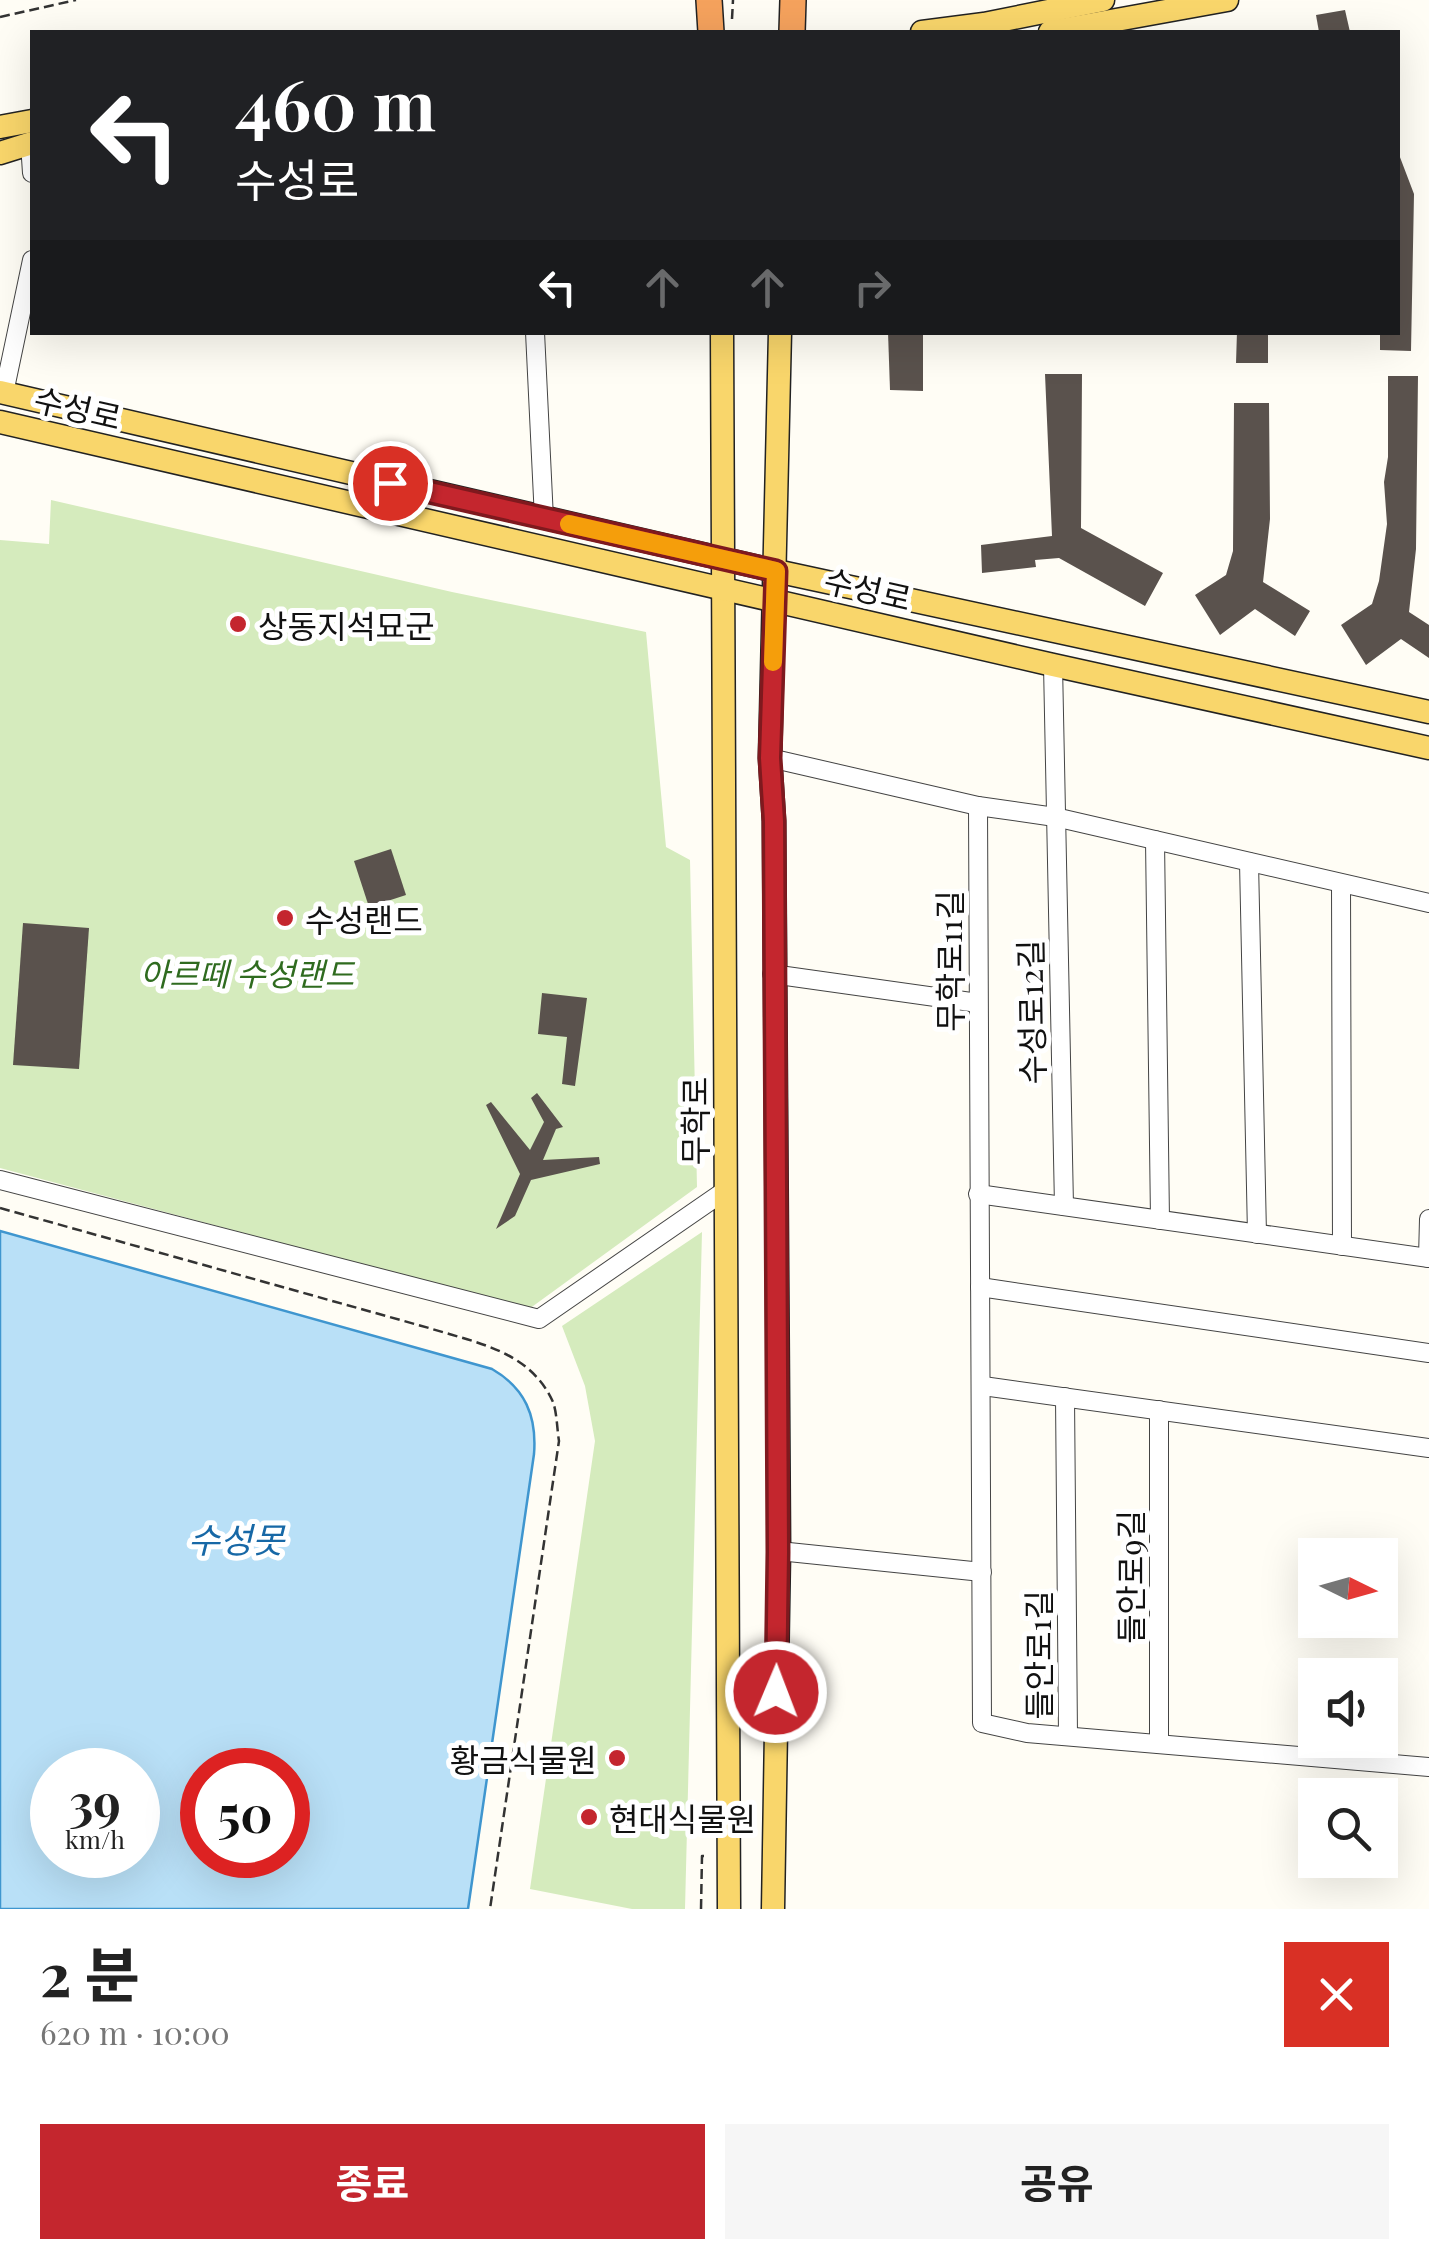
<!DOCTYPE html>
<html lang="ko">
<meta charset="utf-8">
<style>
body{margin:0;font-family:"Playfair Display","Noto Sans KR",serif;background:#f6f6f6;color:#222;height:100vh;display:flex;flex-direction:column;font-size:38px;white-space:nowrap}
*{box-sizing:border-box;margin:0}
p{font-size:32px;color:#767676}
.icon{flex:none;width:55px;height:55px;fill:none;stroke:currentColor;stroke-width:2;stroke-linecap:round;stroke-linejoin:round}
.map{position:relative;height:1909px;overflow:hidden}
.sheet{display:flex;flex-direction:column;background:#fff;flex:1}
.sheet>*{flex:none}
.hud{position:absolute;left:30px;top:30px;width:1370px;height:305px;border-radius:0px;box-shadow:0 10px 40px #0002;background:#202124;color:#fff;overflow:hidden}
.needle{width:65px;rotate:95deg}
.buttons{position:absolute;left:1298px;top:1538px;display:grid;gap:20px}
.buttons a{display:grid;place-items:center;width:100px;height:100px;border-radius:0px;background:#fff;box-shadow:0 10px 40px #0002;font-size:50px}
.speed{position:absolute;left:30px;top:1748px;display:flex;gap:20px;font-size:50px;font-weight:700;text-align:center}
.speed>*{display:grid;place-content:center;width:130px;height:130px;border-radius:50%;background:#fff;box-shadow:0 10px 40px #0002;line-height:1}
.speed small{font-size:25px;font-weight:400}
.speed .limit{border:15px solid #d22;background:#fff;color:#111}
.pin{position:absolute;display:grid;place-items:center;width:85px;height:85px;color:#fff;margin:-42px;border:5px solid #fff;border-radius:50%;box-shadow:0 2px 10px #0007}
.me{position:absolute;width:110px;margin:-55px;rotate:1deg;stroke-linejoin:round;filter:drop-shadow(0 0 8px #0008)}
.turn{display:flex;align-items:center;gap:35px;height:210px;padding:0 40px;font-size:45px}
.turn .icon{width:130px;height:130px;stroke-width:2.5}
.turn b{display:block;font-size:70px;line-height:85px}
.lanes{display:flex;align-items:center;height:95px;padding:0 40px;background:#0003;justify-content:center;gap:50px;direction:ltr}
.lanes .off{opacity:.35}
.round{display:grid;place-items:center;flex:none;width:105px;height:105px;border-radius:0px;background:#f6f6f6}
.headline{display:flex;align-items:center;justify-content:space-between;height:170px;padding:0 40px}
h1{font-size:60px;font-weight:700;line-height:75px}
.primary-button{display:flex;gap:20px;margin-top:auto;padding:20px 40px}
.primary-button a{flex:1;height:115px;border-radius:0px;background:#c4262e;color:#fff;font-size:40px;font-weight:700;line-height:115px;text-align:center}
.primary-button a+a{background:#f6f6f6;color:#222}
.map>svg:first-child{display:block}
.green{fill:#d5ebbd}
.water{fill:#b9e0f7;stroke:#3f96cf;stroke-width:2.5;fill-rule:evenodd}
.building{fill:#5a524d}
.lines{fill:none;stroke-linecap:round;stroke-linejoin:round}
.minor-casing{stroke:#444;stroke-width:20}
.major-casing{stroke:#222;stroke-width:25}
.highway-casing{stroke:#222;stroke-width:28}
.path{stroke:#333;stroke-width:2.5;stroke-dasharray:10 5;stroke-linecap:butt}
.minor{stroke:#fff;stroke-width:18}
.major{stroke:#f9d66b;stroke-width:22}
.highway{stroke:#f5a25d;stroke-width:25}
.route-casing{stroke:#7f191e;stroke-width:25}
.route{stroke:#c4262e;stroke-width:18}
.slow{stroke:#f59e0b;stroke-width:18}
.poi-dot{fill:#c4262e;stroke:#fff;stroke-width:4}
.labels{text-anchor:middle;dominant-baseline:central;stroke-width:10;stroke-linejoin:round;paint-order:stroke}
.street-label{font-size:32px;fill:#111;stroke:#fff}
.poi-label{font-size:32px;fill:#111;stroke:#fff;text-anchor:start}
.park-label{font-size:32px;font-style:italic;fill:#2f6b1f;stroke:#fff}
.water-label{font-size:35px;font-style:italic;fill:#1768a6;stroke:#fff}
</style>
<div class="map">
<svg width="1429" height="1909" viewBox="0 0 1429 1909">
<rect width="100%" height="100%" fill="#fffdf5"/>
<g class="green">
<polygon points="51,500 452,592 646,632 666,847 690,860 697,1187 529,1309 0,1168 0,540 49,544"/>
<polygon points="702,1232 685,1909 632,1909 530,1889 595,1441 585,1386 562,1326"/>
</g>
<path class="water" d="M0,1231L492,1369C525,1388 537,1416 534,1454L468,1909H0ZM52,1770H138V1855H52ZM202,1770H288V1855H202Z"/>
<g class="building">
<polygon points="1345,10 1350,32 1319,32 1316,15"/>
<polygon points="1398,152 1414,194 1411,351 1380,350 1380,332 1398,332"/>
<polygon points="888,332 923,332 923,391 890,390"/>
<polygon points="1237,332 1268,332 1268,363 1236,363"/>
<polygon points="1045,374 1082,374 1081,528 1163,573 1145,606 1059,558 1035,560 1036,567 982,573 981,545 1052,536"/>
<polygon points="1388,376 1418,376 1416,549 1409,612 1429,625 1429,658 1401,639 1366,665 1341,625 1372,604 1379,581 1387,524 1384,482 1388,457"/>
<polygon points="1234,403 1269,403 1270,519 1263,582 1310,611 1295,636 1255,609 1220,635 1195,595 1226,575 1233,551"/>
<polygon points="391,849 406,895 369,907 354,861"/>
<polygon points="23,923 89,928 79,1069 13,1065"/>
<polygon points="542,993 587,998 575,1086 562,1084 567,1037 538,1034"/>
<polygon points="537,1093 563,1127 556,1129 543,1160 599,1157 600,1164 531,1180 515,1216 496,1229 520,1174 486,1105 491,1102 530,1150 544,1122 531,1098"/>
</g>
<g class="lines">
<defs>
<g id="minor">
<polyline points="30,143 32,173"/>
<polyline points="535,332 544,519"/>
<polyline points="4,393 32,260"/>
<polyline points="1053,665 1064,1206"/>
<polyline points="770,758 978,806 1055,817 1429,903"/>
<polyline points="978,806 982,1723 1027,1733 1429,1767"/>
<polyline points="1155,840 1160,1220"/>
<polyline points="1249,862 1257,1234"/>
<polyline points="1341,884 1342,1246"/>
<polyline points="772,974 978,1003"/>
<polyline points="0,1180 539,1319 726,1190"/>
<polyline points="978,1194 1429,1258"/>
<polyline points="1428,1258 1429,1219"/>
<polyline points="980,1287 1429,1353"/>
<polyline points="983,1386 1429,1448"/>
<polyline points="1065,1397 1068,1736"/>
<polyline points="1159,1410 1159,1744"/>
<polyline points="779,1551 982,1572"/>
</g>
<g id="major">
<polyline points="922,32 984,24 1103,0"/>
<polyline points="1050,32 1227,0"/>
<polyline points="0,127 32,121"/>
<polyline points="0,153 32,143"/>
<polyline points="722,332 729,1909"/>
<polyline points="0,392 776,571 1429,712"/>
<polyline points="0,422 1053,665 1429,748"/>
<polyline points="773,1909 779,1551 774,821 770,758 780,332"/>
</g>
<g id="highway">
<polyline points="709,0 711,32"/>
<polyline points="792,32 793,0"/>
</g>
</defs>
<use href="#minor" class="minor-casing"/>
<use href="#major" class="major-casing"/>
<use href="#highway" class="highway-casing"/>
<g class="path">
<polyline points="0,17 76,0"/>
<polyline points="732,19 733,0"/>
<path d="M0,1208L429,1328C477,1343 530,1351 553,1402C557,1413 557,1429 559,1441L490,1909"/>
<polyline points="701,1909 702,1856 707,1856"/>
</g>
<use href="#minor" class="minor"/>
<use href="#major" class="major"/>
<use href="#highway" class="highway"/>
</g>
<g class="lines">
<defs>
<polyline id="route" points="390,483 776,571 770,758 774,821 778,1552 776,1692"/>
</defs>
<use href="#route" class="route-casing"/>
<use href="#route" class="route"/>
<polyline class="slow" points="569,524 776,571 773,662"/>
</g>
<g class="poi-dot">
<circle cx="238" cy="624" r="10"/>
<circle cx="285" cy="918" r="10"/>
<circle cx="617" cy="1758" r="10"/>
<circle cx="589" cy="1817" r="10"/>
</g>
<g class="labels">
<g class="street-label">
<text transform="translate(78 407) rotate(13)">수성로</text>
<text transform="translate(868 588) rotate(13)">수성로</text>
<text transform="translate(948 961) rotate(-90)">무학로11길</text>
<text transform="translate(1030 1012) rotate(-91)">수성로12길</text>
<text transform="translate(693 1121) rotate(-90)">무학로</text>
<text transform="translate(1129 1577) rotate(-90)">들안로9길</text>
<text transform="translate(1037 1655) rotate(-90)">들안로1길</text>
</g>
<g class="poi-label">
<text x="258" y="624">상동지석묘군</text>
<text x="305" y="918">수성랜드</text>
<text x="597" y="1758" text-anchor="end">황금식물원</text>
<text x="609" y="1817">현대식물원</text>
</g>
<g class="park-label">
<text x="247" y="972">아르떼 수성랜드</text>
</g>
<g class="water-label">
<text x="236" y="1538">수성못</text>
</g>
</g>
</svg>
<div class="buttons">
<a><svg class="needle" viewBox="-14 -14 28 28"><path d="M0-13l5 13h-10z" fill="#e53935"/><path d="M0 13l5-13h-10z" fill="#767676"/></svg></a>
<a><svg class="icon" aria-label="sound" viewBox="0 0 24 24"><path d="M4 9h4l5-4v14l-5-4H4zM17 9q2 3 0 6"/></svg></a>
<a><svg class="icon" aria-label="search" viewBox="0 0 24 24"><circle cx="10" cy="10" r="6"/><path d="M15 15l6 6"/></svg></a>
</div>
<div class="speed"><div>39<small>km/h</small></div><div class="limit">50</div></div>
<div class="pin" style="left:390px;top:483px;background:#d93025"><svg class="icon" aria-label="arrive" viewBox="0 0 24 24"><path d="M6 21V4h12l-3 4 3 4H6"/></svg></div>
<svg class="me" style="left:776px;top:1692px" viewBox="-20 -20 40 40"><circle r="17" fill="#c4262e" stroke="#fff" stroke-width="3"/><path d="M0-11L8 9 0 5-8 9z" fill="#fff"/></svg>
<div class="hud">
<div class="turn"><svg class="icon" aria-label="left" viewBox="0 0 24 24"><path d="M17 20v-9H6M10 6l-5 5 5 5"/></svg><div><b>460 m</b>수성로</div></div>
<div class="lanes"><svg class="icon" aria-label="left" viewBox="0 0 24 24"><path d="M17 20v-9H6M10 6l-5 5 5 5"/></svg><svg class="icon off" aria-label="ahead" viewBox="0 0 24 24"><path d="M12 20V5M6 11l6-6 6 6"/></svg><svg class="icon off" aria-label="ahead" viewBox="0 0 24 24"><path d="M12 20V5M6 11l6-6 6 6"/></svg><svg class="icon off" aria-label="right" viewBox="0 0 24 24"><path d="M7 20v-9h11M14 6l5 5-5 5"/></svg></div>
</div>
</div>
<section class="sheet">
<div class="headline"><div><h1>2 분</h1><p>620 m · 10:00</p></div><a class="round" style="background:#d93025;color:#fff"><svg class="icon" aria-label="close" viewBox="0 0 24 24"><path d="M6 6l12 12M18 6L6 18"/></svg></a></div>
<div class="primary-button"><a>종료</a><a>공유</a></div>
</section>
